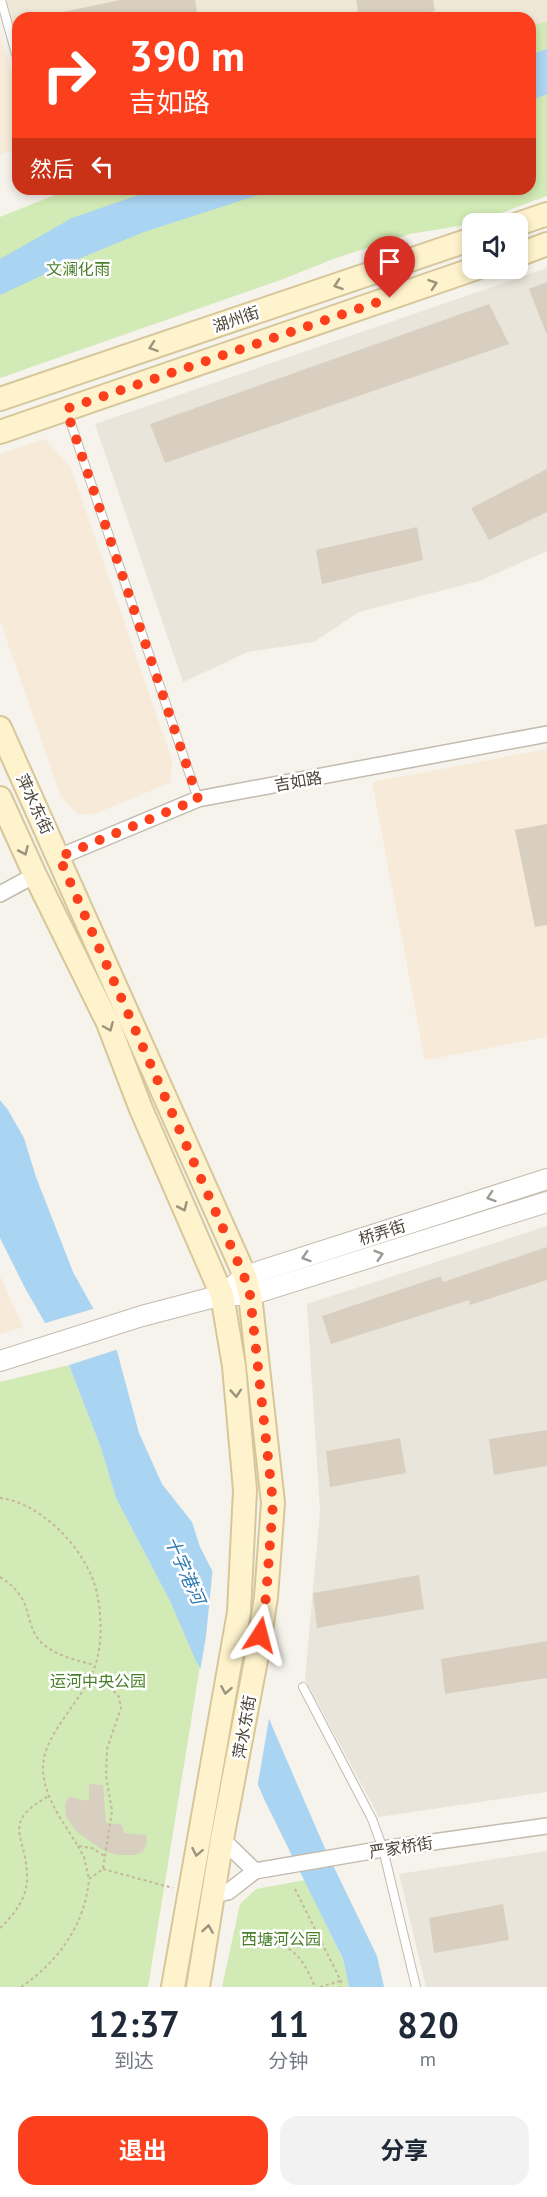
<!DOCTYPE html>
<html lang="zh">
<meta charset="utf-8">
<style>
body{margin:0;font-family:"PT Sans","Noto Sans SC",sans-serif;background:#f2f2f3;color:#1f2937;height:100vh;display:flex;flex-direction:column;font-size:22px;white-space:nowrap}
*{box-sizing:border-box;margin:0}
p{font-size:20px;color:#747a83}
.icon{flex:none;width:33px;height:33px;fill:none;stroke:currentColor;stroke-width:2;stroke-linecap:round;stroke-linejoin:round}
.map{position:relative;height:1987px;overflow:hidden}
.sheet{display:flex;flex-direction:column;background:#fff;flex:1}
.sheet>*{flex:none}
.top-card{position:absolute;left:12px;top:12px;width:524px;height:183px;border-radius:18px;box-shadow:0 3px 9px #0003;background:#fc3f1d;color:#fff;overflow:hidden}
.controls{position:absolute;left:462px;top:213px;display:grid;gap:12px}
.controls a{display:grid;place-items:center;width:66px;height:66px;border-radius:12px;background:#fff;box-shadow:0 3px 9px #0003;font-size:30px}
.pin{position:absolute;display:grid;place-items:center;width:51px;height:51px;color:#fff;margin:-62px -26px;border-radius:50% 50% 50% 0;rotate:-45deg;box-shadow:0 0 6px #0007}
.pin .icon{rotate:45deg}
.me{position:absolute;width:66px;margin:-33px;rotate:9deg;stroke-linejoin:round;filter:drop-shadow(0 0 4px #0008)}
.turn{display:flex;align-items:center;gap:21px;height:126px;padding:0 18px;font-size:27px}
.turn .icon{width:78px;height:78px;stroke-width:2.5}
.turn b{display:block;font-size:42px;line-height:51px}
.then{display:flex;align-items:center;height:57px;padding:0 18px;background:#0003;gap:12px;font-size:22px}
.eta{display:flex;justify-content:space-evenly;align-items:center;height:102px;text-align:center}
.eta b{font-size:36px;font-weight:700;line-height:42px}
.button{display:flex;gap:12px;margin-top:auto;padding:12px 18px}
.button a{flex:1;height:69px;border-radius:18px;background:#fc3f1d;color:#fff;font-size:24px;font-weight:700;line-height:69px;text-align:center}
.button a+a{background:#f2f2f3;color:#1f2937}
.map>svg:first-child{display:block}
.residential{fill:#eae5da}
.commercial{fill:#f7ead8}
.education{fill:#efe8d6}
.green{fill:#d2eab5}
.water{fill:#a9d4f2}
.pier{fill:#f6f3ec}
.building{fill:#d8cfc1}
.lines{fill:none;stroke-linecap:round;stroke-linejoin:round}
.service-casing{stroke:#c2bbae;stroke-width:10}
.minor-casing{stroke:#c2bbae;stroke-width:18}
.tertiary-casing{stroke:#c2bbae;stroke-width:22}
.secondary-casing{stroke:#d6c79b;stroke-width:26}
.path{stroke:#c4b79f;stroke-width:2;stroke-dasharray:3 3;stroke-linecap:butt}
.service{stroke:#fff;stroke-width:8}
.minor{stroke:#fff;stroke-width:15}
.tertiary{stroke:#fff;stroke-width:20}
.secondary{stroke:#fff3cd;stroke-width:22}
.oneway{stroke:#9c937c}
.oneway2{stroke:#9c9892}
.route{stroke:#fc3f1d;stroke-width:10;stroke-dasharray:0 18}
.labels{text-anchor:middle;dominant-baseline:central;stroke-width:5;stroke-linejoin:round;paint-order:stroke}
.park-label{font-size:16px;fill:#4a7f2a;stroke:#fff}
.street-label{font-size:16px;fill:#4b4439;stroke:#fff}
.water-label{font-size:18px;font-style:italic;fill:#2e7ab2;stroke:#fff}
</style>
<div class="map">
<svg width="547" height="1987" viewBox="0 0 547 1987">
<rect width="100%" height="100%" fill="#f6f3ec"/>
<g class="residential">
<polygon points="547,268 547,551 479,581 359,612 314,642 248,652 183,682 95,424"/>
<polygon points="547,1226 547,1792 379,1817 305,1679 320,1511 307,1304"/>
<polygon points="547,1851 547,1987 426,1987 399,1874"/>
</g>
<g class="commercial">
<polygon points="0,35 18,93 18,148 0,155"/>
<polygon points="45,439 71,468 172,760 170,783 94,814 78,814 61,797 0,620 0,454"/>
<polygon points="547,749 547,1037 425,1060 372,782"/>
<polygon points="0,1276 23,1327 0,1334"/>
</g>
<polygon class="education" points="6,0 547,0 547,21 530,27 530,18 18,18 18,44"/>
<g class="green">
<polygon points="547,21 547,196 471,224 410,234 333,259 286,278 0,378 0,217 70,189 530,189 530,27"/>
<polygon points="69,1365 101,1448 116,1498 171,1603 200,1666 148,1987 0,1987 0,1382"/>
<polygon points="305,1880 343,1960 349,1987 222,1987 240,1904 256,1889"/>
</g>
<g class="water">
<polygon points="547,49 547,94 530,101 530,55"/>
<polygon points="156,189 277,189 144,232 71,262 0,295 0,259 72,218"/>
<polygon points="0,1100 8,1110 24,1138 36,1177 73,1272 117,1351 139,1433 162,1484 192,1522 200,1547 218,1582 272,1726 327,1853 377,1956 384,1987 349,1987 343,1959 265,1801 223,1705 196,1661 171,1603 116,1498 101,1448 69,1365 25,1288 0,1238"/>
</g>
<g class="pier">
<polygon points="96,1308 119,1349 66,1366 42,1324"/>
<polygon points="213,1566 221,1581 270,1713 257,1789 221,1706 200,1672 206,1636"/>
</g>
<g class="building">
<polygon points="120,0 195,0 198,18 58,18 58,13"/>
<polygon points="356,0 433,0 435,11 401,18 359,18"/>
<polygon points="547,282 547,333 546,333 529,289"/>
<polygon points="489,304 509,344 165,463 150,424"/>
<polygon points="547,469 547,512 489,540 471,508"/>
<polygon points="417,527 423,560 322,584 316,550"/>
<polygon points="547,824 547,925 535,927 515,830"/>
<polygon points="547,1247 547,1280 470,1305 469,1300 331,1344 322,1316 441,1276 443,1282"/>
<polygon points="547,1430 547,1466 494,1475 489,1439"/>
<polygon points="400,1438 406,1473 330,1487 326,1451"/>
<polygon points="419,1575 424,1609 317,1628 313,1593"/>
<polygon points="547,1641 547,1678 445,1694 441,1659"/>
<polygon points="89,1784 103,1785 106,1823 120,1824 123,1827 124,1833 146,1835 147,1843 143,1851 135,1855 120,1855 106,1852 77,1832 66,1817 65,1803 69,1797 89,1801"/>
<polygon points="503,1904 509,1940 434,1953 429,1918"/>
</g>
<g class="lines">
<defs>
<g id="service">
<polyline points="1,0 18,61"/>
<polyline points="67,412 198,799"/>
<polyline points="303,1687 372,1819 383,1849 416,1987"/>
</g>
<g id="minor">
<polyline points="59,857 198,799 547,734"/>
<polyline points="0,894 35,875"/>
<polyline points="222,1839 255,1871"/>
<polyline points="213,1895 228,1892 255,1871 383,1849 547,1826"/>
</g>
<g id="tertiary">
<polyline points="235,1284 245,1276 547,1179"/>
<polyline points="0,1361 142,1316 222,1295 250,1295 547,1202"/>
</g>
<g id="secondary">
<polyline points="518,224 547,214"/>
<polyline points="518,255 547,244"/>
<polyline points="0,399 472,239"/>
<polyline points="0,432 477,268"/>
<polyline points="0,728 245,1276 250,1295 273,1503 266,1597 257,1655 222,1839 198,1987"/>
<polyline points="0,798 35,875 108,1023 141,1109 222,1295 234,1366 245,1490 239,1612 173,1987"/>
</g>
</defs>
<use href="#service" class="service-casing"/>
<use href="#minor" class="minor-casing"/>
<use href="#tertiary" class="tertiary-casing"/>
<use href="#secondary" class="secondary-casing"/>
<g class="path">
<path d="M0,1498C43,1503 88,1552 97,1593C102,1618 103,1650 92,1674C80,1701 49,1731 44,1758C38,1790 62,1820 78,1846L92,1848L106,1857"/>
<path d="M0,1577C10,1583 17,1590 23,1600C30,1614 29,1631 42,1643C56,1656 76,1660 94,1665"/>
<polyline points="78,1846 84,1857 89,1879"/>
<polyline points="103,1869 173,1888"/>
<polyline points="295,1889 341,1981 340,1987"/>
<path d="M0,1928C15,1914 28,1897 27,1875C26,1835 0,1823 49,1796"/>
<path d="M255,1936C292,1947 300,1951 315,1987"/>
<path d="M21,1987C58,1962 85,1925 89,1879L103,1869L112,1811L106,1776L107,1749L121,1708L119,1697L112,1689L93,1674"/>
<polyline points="320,1987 340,1981"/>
</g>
<use href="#service" class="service"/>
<use href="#minor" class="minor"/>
<use href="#tertiary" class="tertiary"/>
<use href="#secondary" class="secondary"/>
</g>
<defs><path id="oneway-chevron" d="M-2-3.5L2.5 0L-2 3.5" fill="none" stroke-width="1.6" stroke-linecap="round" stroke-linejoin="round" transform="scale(1.5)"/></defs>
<g class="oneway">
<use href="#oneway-chevron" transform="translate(433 284) rotate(-19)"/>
<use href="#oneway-chevron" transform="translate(338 285) rotate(161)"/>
<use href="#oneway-chevron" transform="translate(153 347) rotate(161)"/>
<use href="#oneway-chevron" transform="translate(24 851) rotate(66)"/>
<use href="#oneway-chevron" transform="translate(109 1027) rotate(67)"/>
<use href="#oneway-chevron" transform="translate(183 1207) rotate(66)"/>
<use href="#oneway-chevron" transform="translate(236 1393) rotate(86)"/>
<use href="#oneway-chevron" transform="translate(226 1690) rotate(100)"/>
<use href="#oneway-chevron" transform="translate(197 1852) rotate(101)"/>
<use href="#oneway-chevron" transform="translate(208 1929) rotate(-81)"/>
</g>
<g class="oneway2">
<use href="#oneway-chevron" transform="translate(491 1197) rotate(162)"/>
<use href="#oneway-chevron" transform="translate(379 1255) rotate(-17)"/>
<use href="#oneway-chevron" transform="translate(306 1257) rotate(162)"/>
</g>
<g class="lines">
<polyline class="route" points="260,1635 266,1597 273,1503 250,1295 244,1276 59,857 198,799 66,409 390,298"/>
</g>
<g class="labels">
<g class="park-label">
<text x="78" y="269">文澜化雨</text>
<text x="98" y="1681">运河中央公园</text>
<text x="281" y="1939">西塘河公园</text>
</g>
<g class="street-label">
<text transform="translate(236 319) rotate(-19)">湖州街</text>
<text transform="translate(298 781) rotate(-10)">吉如路</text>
<text transform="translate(35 804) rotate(65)">萍水东街</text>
<text transform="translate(382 1232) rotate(-18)">桥弄街</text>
<text transform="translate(244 1727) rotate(-80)">萍水东街</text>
<text transform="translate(401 1847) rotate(-9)">严家桥街</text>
</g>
<g class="water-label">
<text transform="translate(185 1570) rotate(66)">十字港河</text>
</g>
</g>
</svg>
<div class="controls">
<a><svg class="icon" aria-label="sound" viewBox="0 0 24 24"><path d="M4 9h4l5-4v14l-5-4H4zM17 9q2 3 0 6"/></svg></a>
</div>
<div class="pin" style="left:390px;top:298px;background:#d93025"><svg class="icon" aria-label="arrive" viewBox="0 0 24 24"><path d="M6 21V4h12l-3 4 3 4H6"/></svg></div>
<svg class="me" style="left:260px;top:1635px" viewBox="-20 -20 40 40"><path d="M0-17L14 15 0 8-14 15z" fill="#fc3f1d" stroke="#fff" stroke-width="4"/></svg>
<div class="top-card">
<div class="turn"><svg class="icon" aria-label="right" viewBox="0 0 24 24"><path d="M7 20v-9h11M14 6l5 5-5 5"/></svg><div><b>390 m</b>吉如路</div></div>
<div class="then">然后<svg class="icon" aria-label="left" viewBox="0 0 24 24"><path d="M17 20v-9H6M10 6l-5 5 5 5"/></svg></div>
</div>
</div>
<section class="sheet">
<div class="eta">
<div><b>12:37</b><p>到达</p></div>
<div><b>11</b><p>分钟</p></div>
<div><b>820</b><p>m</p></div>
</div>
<div class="button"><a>退出</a><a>分享</a></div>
</section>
